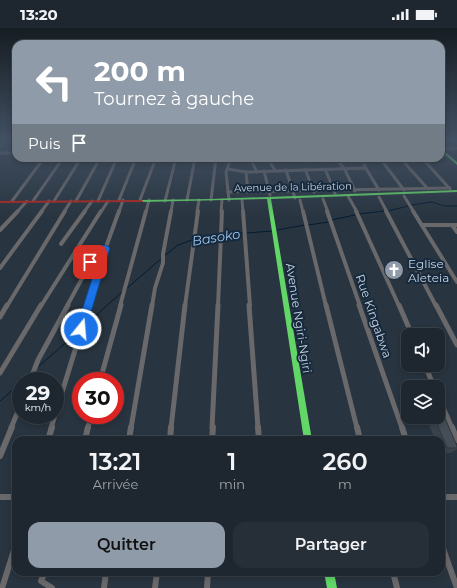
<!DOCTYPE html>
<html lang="fr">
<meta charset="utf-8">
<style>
body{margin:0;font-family:Montserrat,sans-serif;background:#262f37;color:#f1f3f6;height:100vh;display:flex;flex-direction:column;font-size:15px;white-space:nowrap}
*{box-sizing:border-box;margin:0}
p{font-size:13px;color:#a1a5aa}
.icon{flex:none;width:22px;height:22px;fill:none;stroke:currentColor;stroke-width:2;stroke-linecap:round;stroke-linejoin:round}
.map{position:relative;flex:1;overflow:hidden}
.panel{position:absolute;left:12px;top:408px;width:433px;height:140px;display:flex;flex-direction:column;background:#1e272f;border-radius:12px;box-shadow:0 2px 6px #0003,0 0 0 1px #3c444b}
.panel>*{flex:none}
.top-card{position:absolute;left:12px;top:12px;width:433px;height:122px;border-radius:12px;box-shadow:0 2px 6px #0003,0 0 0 1px #3c444b;background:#8f9ba8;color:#fff;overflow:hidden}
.controls{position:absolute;left:401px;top:300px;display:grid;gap:8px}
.controls a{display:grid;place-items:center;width:44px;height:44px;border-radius:8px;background:#1e272f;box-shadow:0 2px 6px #0003,0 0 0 1px #3c444b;font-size:20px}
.speed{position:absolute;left:12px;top:344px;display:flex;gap:8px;font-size:20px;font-weight:700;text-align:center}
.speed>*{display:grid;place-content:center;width:52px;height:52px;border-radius:50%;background:#1e272f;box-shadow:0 2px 6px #0003,0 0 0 1px #3c444b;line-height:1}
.speed small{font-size:10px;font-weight:400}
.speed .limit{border:6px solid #d22;background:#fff;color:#111}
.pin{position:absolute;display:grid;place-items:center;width:34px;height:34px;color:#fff;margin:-17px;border-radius:8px;box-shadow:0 2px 6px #0006}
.me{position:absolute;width:44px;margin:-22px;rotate:17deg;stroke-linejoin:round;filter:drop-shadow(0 0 3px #0008)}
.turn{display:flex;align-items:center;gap:14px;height:84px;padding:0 16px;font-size:18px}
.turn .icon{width:52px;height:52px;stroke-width:2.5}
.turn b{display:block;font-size:28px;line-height:34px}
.then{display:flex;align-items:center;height:38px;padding:0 16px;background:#0003;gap:8px;font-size:15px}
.eta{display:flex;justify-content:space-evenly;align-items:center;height:68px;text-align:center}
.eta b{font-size:24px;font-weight:600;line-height:28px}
.action{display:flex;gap:8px;margin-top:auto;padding:8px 16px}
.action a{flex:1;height:46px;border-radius:12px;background:#8f9ba8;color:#111;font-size:16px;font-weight:600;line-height:46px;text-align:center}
.action a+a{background:#262f37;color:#f1f3f6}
.status{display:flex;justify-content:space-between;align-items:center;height:28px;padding:0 20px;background:#1e272f;direction:ltr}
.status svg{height:11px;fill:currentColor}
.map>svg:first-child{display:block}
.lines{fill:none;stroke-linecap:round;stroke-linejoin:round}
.stream{stroke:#041b32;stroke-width:1}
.street-far3{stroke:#69686a;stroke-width:3}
.street-far2{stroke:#69686a;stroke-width:4}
.street-far1{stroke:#69686a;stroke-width:5}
.street{stroke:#69686a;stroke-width:6}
.fast{fill:#63d668;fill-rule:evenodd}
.jam{fill:#b3261e;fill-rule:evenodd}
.wall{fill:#3a434b}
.building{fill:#444e57;stroke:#30373d}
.route{fill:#1a73e8;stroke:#114b97}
.labels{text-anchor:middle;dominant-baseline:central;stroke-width:4;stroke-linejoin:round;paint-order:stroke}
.far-street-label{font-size:10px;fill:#c7d3e0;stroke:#16293d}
.poi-label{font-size:12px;fill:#c7d3e0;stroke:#16293d;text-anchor:start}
.street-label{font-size:12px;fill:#c7d3e0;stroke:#16293d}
.water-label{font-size:13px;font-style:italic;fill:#9ec9f5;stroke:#16293d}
</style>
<div class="status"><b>13:20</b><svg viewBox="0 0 49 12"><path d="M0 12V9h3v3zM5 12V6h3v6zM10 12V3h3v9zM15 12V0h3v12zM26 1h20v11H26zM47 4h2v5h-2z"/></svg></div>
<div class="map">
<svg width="457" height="560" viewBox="0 0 457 560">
<rect width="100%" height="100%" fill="#28343f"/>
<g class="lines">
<g class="stream">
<polyline points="411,177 432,174 444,178 457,178"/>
<polyline points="388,183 408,178"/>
<polyline points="358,186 385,183"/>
<polyline points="331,192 355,187"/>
<polyline points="308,197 329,194"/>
<polyline points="277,202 305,197"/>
<polyline points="247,205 272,203"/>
<polyline points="223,207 244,205"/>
<polyline points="195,212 220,207"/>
<polyline points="164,228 178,217 192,212"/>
<polyline points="126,261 162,230"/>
<polyline points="84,298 122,264"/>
<polyline points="38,339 79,303"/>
<polyline points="23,353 30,347"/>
<polyline points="0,373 21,355"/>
</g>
<g class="street-far3">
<polyline points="453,112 457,115"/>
<polyline points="0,118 2,112"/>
<polyline points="441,121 457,120"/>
<polyline points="0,125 16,125"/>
<polyline points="13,125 16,118"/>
<polyline points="441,127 447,127"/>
<polyline points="250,130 257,144"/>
<polyline points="267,130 275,142"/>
<polyline points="422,130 450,161"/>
<polyline points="302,132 337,132 336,131"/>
<polyline points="337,132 344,140 355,163"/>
<polyline points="402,132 428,161"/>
<polyline points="355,133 417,130"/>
<polyline points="382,133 404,162"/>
<polyline points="364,137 379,162"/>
<polyline points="228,141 246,144 365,140"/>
<polyline points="305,141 314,164"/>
<polyline points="325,141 335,165"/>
<polyline points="286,142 295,170"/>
<polyline points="264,143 270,167"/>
<polyline points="246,144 248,164"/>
<polyline points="228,164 450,160"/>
<polyline points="348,168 357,184"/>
<polyline points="404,168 414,184"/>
<polyline points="379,169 387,184"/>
<polyline points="323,171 328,184"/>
<polyline points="119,172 136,130"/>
<polyline points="140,172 156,130"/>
<polyline points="187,172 195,130"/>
<polyline points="211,172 216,130"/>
<polyline points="229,172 226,144 231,130"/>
<polyline points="242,172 243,184"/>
<polyline points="300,172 303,184"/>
<polyline points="12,173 44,130"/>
<polyline points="33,173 63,130"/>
<polyline points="54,173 81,130"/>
<polyline points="76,173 100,130"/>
<polyline points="98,173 117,130"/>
<polyline points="165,173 176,130"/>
<polyline points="17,184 27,173"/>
<polyline points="41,184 49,173"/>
<polyline points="64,184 71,173"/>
<polyline points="84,184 92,173"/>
<polyline points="101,184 108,173"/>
<polyline points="119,184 123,172"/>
<polyline points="146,184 149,172"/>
<polyline points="171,184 173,172"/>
<polyline points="197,184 199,172"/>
<polyline points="221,184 222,172"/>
</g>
<g class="street-far2">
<polyline points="243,183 250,278"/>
<polyline points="303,183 326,278"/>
<polyline points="327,183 360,278"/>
<polyline points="356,183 399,278"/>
<polyline points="386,183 436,278"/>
<polyline points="413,183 457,254"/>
<polyline points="422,197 457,197"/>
<polyline points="452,197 457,204"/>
<polyline points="0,202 18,183"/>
<polyline points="61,216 85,183"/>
<polyline points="0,240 42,183"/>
<polyline points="7,278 65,183"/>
<polyline points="41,278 101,183"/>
<polyline points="67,278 98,221 106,219"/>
<polyline points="88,278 106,219 119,183"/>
<polyline points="120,278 146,183"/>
<polyline points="152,278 155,260 163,235 163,226 171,183"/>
<polyline points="185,278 198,183"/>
<polyline points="218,278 222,183"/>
</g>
<g class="street-far1">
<polyline points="249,277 258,400"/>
<polyline points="326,277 357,400"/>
<polyline points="359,277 402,400"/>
<polyline points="399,277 412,307"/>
<polyline points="436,277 457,317"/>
<polyline points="0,289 7,277"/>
<polyline points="425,337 434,359"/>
<polyline points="0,345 41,277"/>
<polyline points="30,353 38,332 68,277"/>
<polyline points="100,353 121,277"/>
<polyline points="438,368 452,400"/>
<polyline points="11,400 21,376"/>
<polyline points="51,400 89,277"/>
<polyline points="88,400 91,387"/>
<polyline points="131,400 152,277"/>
<polyline points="171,400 185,277"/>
<polyline points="212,400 218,277"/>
</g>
<g class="street">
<polyline points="258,399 259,412"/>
<polyline points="357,399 360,412"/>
<polyline points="402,399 406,412"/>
<polyline points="452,399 457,412"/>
<polyline points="48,412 52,399"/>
<polyline points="85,412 88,399"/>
<polyline points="129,412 131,399"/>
<polyline points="170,412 171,399"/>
<polyline points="212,412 213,399"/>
<polyline points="0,428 12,399"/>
<polyline points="0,469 16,469"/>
<polyline points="441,469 457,469"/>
<polyline points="441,515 457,560"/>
<polyline points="45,544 41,553 52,560"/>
<polyline points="393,544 397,560"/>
<polyline points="2,560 16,516"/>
<polyline points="104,560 106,544"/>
<polyline points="155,560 157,544"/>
<polyline points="207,560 208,544"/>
</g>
<g class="fast">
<polygon points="441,120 457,134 457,137 441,123"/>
<polygon points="457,162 457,164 271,171 312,412 304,412 267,171 141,174 139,173 141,172 211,171"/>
<polygon points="324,544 334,544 337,560 327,560"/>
</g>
<polygon class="jam" points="141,172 143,173 143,174 0,175 0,173"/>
</g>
<polygon class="wall" points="426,389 438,389 457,418 457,421 451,425 441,425 441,412 435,412"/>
<polygon class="building" points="438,374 457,418 457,420 447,420 434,389 438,389"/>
<linearGradient id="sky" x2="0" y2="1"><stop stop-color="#161d23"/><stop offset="0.59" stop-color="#425063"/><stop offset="1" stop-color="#425063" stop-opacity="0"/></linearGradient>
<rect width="457" height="190" fill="url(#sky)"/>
<polygon class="route" points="106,217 110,220 86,301 84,303 78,303 76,301 101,223 93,236 87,236 86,234 95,219"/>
<defs>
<symbol id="church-disc" viewBox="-11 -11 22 22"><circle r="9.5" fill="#8f9ba8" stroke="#16293d"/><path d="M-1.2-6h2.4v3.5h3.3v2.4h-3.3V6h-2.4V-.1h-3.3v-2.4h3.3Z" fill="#fff"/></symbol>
</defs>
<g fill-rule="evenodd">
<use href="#church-disc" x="383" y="231" width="22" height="22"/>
</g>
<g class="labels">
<g class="far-street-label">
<text transform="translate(293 159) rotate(-1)">Avenue de la Libération</text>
</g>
<g class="poi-label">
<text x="408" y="235">Eglise<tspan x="408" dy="14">Aleteia</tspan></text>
</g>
<g class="street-label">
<text transform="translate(374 288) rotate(71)">Rue Kingabwa</text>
<text transform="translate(299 290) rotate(81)">Avenue Ngiri-Ngiri</text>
</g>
<g class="water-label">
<text transform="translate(216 209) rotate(-9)">Basoko</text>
</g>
</g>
</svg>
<div class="controls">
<a><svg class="icon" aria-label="sound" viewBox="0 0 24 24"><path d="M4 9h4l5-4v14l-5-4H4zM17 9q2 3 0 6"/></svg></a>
<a><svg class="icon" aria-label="layers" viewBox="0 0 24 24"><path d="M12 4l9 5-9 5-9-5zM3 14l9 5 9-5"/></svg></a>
</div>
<div class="speed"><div>29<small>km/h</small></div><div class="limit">30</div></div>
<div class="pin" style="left:90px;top:234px;background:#d93025"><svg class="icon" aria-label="arrive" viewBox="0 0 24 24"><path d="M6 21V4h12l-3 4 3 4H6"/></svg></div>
<svg class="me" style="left:81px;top:301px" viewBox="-20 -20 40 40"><circle r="17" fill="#1a73e8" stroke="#fff" stroke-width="3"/><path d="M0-11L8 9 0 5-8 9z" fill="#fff"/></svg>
<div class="top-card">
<div class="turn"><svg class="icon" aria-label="left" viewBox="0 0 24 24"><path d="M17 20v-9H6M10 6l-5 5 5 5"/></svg><div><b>200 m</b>Tournez à gauche</div></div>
<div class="then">Puis<svg class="icon" aria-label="arrive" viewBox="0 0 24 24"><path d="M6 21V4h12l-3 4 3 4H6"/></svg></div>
</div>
<section class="panel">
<div class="eta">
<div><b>13:21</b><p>Arrivée</p></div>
<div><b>1</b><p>min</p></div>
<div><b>260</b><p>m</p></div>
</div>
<div class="action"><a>Quitter</a><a>Partager</a></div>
</section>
</div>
